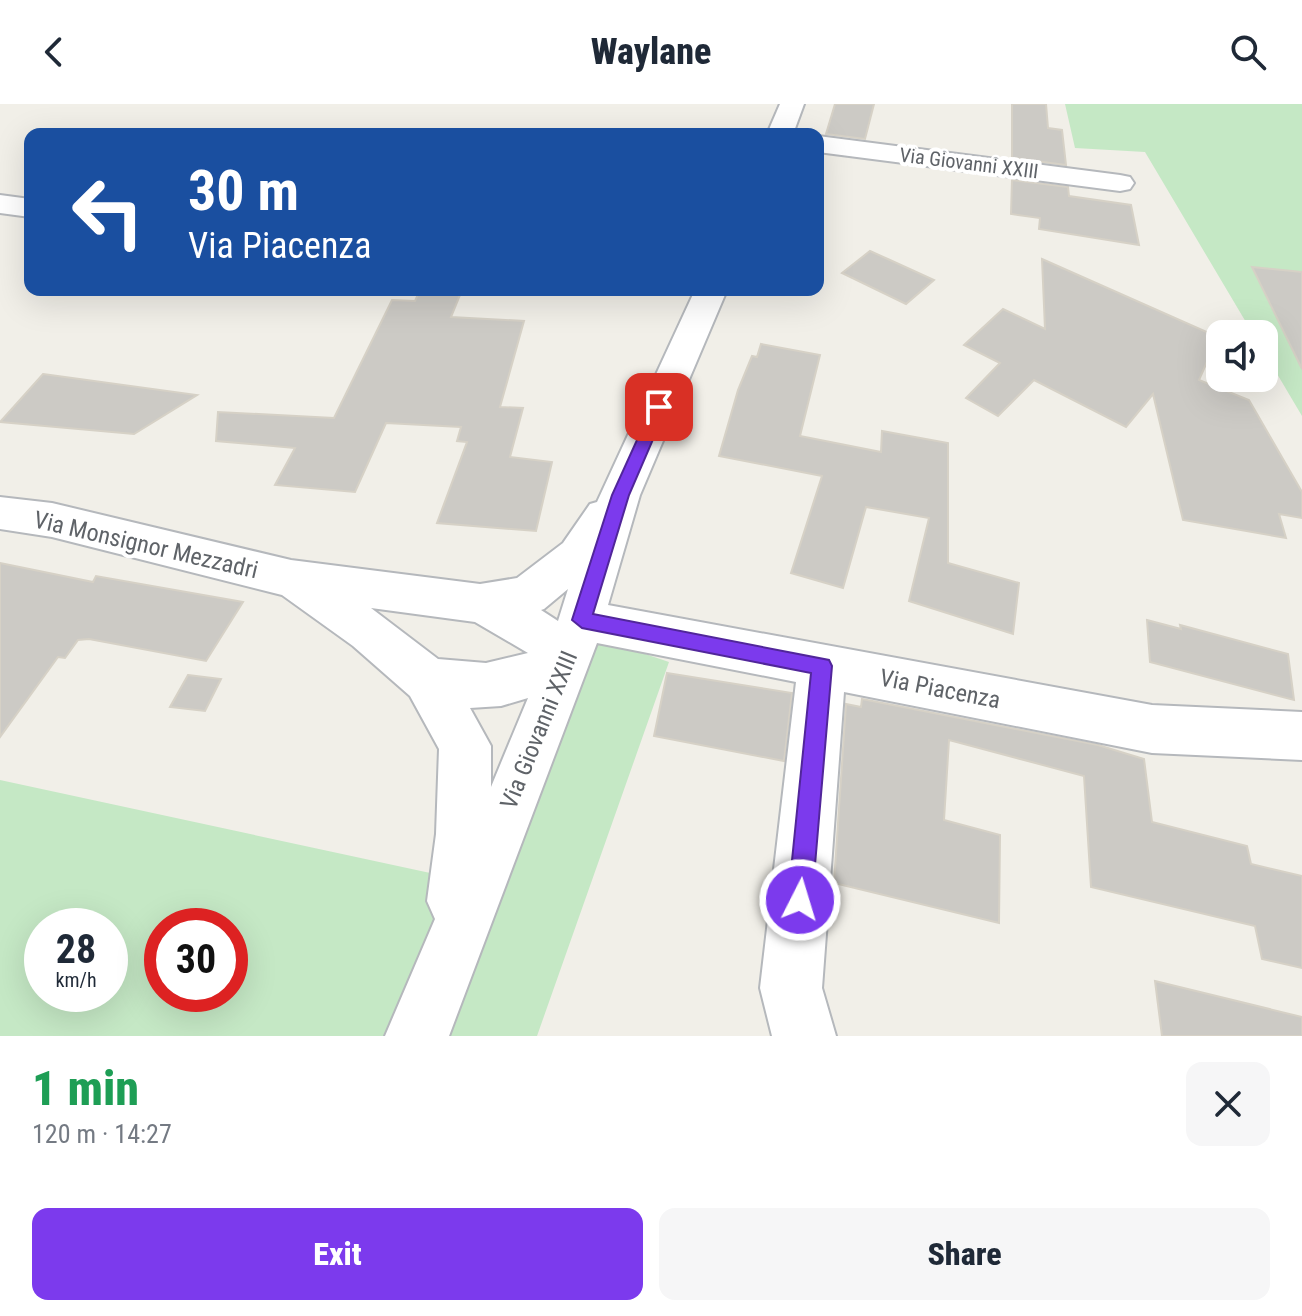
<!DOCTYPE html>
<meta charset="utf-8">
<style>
body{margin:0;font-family:"Roboto Condensed",sans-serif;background:#f6f6f7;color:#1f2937;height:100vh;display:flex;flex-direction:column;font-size:30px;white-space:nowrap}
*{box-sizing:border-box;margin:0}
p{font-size:26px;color:#747a83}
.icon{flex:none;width:44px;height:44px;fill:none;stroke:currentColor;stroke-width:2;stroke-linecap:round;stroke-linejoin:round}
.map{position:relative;height:932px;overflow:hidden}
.drawer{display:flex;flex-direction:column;background:#fff;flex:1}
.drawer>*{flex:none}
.banner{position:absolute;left:24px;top:24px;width:800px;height:168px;border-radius:16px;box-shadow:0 8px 32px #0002;background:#1a4fa0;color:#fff;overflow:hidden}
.controls{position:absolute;left:1206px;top:216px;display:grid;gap:16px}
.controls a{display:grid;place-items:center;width:72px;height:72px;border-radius:16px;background:#fff;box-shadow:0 8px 32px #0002;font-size:40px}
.speed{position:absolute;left:24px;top:804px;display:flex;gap:16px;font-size:40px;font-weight:700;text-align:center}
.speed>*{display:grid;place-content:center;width:104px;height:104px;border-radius:50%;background:#fff;box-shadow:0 8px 32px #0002;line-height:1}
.speed small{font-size:20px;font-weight:400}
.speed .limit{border:12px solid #d22;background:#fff;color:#111}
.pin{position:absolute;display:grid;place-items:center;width:68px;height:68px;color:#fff;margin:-34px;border-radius:16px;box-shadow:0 4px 12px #0006}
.me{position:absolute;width:88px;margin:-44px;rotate:5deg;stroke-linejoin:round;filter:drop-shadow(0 0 6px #0008)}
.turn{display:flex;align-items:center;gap:28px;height:168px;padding:0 32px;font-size:36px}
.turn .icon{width:104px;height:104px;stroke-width:2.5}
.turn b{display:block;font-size:56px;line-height:68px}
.round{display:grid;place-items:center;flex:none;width:84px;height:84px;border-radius:16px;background:#f6f6f7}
.overview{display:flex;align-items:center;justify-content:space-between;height:136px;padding:0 32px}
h1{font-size:48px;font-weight:800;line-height:60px;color:#1e9e55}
.primary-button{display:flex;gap:16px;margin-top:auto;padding:16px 32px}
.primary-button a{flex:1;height:92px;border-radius:16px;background:#7c3aed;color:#fff;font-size:32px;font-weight:800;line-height:92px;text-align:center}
.primary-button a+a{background:#f6f6f7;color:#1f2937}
header{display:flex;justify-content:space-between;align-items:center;height:104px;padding:0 32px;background:#fff;font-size:36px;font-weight:800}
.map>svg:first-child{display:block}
.green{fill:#c5e8c5;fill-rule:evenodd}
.building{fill:#cccac5;stroke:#d6d1c6;stroke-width:2}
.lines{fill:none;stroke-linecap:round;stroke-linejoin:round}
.minor-casing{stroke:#b5b8bc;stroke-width:4}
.minor{fill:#fff;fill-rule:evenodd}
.route{fill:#7c3aed;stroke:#51269a;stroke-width:2}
.labels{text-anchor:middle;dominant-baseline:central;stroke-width:8;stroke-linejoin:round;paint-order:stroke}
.far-street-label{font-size:20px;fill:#5f6368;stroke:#fff}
.street-label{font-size:24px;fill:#5f6368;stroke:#fff}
</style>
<header><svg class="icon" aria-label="back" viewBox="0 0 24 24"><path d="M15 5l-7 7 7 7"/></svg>Waylane<svg class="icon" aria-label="search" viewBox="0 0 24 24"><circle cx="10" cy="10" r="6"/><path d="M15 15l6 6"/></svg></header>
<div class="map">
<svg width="1302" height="932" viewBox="0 0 1302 932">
<rect width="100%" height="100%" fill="#f1efe8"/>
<g class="green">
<polygon points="1065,0 1302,0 1302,312 1264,248 1264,230 1253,230 1145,48 1075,44"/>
<path d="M571,525L669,558L537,932H0V676L472,778ZM42,822H110V890H42ZM162,822H230V890H162Z"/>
</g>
<g class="building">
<polygon points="835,0 874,0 865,35 826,30"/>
<polygon points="1012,0 1046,0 1048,24 1062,26 1066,61 1012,54"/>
<polygon points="1012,76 1068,83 1069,92 1131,101 1139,141 1039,125 1040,114 1011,110"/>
<polygon points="870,147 890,156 934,176 906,200 842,169"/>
<polygon points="1042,155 1218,233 1199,276 1249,296 1302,388 1302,414 1279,410 1286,434 1183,416 1153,290 1126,323 1034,276 998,312 966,294 1000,259 964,241 1003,205 1045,225"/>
<polygon points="1252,163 1302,168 1302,265"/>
<polygon points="420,186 462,186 451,213 524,217 500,303 523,304 510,353 552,358 536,427 437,419 467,338 457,337 461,323 386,319 355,388 275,381 295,344 216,337 218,308 334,314 392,196 415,197"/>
<polygon points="761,240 820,251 800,332 881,348 882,327 948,339 948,459 1019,479 1013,530 909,497 929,414 866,403 843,484 791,469 822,372 719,352 738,286 752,252 757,253"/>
<polygon points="43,270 197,291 134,330 0,318"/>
<polygon points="0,459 93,478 96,472 243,498 206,557 89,535 78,536 65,554 58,553 0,633"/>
<polygon points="1147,516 1181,525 1180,521 1288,550 1294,596 1150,558"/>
<polygon points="667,569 792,589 784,657 654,632"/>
<polygon points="188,571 221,575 205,607 170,603"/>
<polygon points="862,595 1098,641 1144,655 1152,718 1247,742 1251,760 1302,772 1302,864 1262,855 1255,822 1091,783 1084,672 949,636 944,716 1000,731 999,819 834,779 846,600 861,603"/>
<polygon points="1155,877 1302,913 1302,932 1162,932"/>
</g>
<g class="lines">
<defs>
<g id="minor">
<polygon points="780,0 804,0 793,30 767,30"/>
<polygon points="818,32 1120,71 1130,73 1134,79 1130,85 1120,87 818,48"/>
<polygon points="0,91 30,95 30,113 0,109"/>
<path d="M695,186H727L640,391L608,501L1152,601L1302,608V656L1152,649L844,588L822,884L836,932H772L760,884L796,578L597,539L449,932H385L435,815L427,797L436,730L439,645L410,592L353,542L282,491L52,433L0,425V393L52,399L291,456L480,480L517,474L563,439L590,400L597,398ZM568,485L558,517L541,506L544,505ZM371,504L475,518L528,549L486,559L438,555ZM528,594L491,683V642L470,604L501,602Z"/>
</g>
</defs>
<use href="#minor" class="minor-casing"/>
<use href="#minor" class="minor"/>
</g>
<polygon class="route" points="659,298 667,303 629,391 593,510 829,556 832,562 812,796 808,805 800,808 791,805 788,796 811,569 582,524 572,516 612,391 652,303"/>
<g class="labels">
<g class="far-street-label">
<text transform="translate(969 59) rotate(7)">Via Giovanni XXIII</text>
</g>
<g class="street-label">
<text transform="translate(146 441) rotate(13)">Via Monsignor Mezzadri</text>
<text transform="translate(940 585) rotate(11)">Via Piacenza</text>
<text transform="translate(539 626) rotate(-68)">Via Giovanni XXIII</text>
</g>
</g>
</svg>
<div class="controls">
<a><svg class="icon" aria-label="sound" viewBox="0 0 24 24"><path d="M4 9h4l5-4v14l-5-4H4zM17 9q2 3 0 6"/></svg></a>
</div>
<div class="speed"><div>28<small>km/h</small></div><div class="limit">30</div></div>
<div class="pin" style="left:659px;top:303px;background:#d93025"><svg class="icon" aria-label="arrive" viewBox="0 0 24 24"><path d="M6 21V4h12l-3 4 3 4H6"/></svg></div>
<svg class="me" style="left:800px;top:796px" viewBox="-20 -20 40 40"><circle r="17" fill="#7c3aed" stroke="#fff" stroke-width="3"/><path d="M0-11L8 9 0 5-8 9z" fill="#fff"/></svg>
<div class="banner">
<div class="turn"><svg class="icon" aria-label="left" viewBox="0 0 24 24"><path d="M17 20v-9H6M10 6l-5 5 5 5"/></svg><div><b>30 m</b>Via Piacenza</div></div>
</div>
</div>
<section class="drawer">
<div class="overview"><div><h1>1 min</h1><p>120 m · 14:27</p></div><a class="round"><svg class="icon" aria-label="close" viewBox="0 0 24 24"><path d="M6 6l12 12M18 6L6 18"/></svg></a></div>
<div class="primary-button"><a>Exit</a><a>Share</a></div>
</section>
